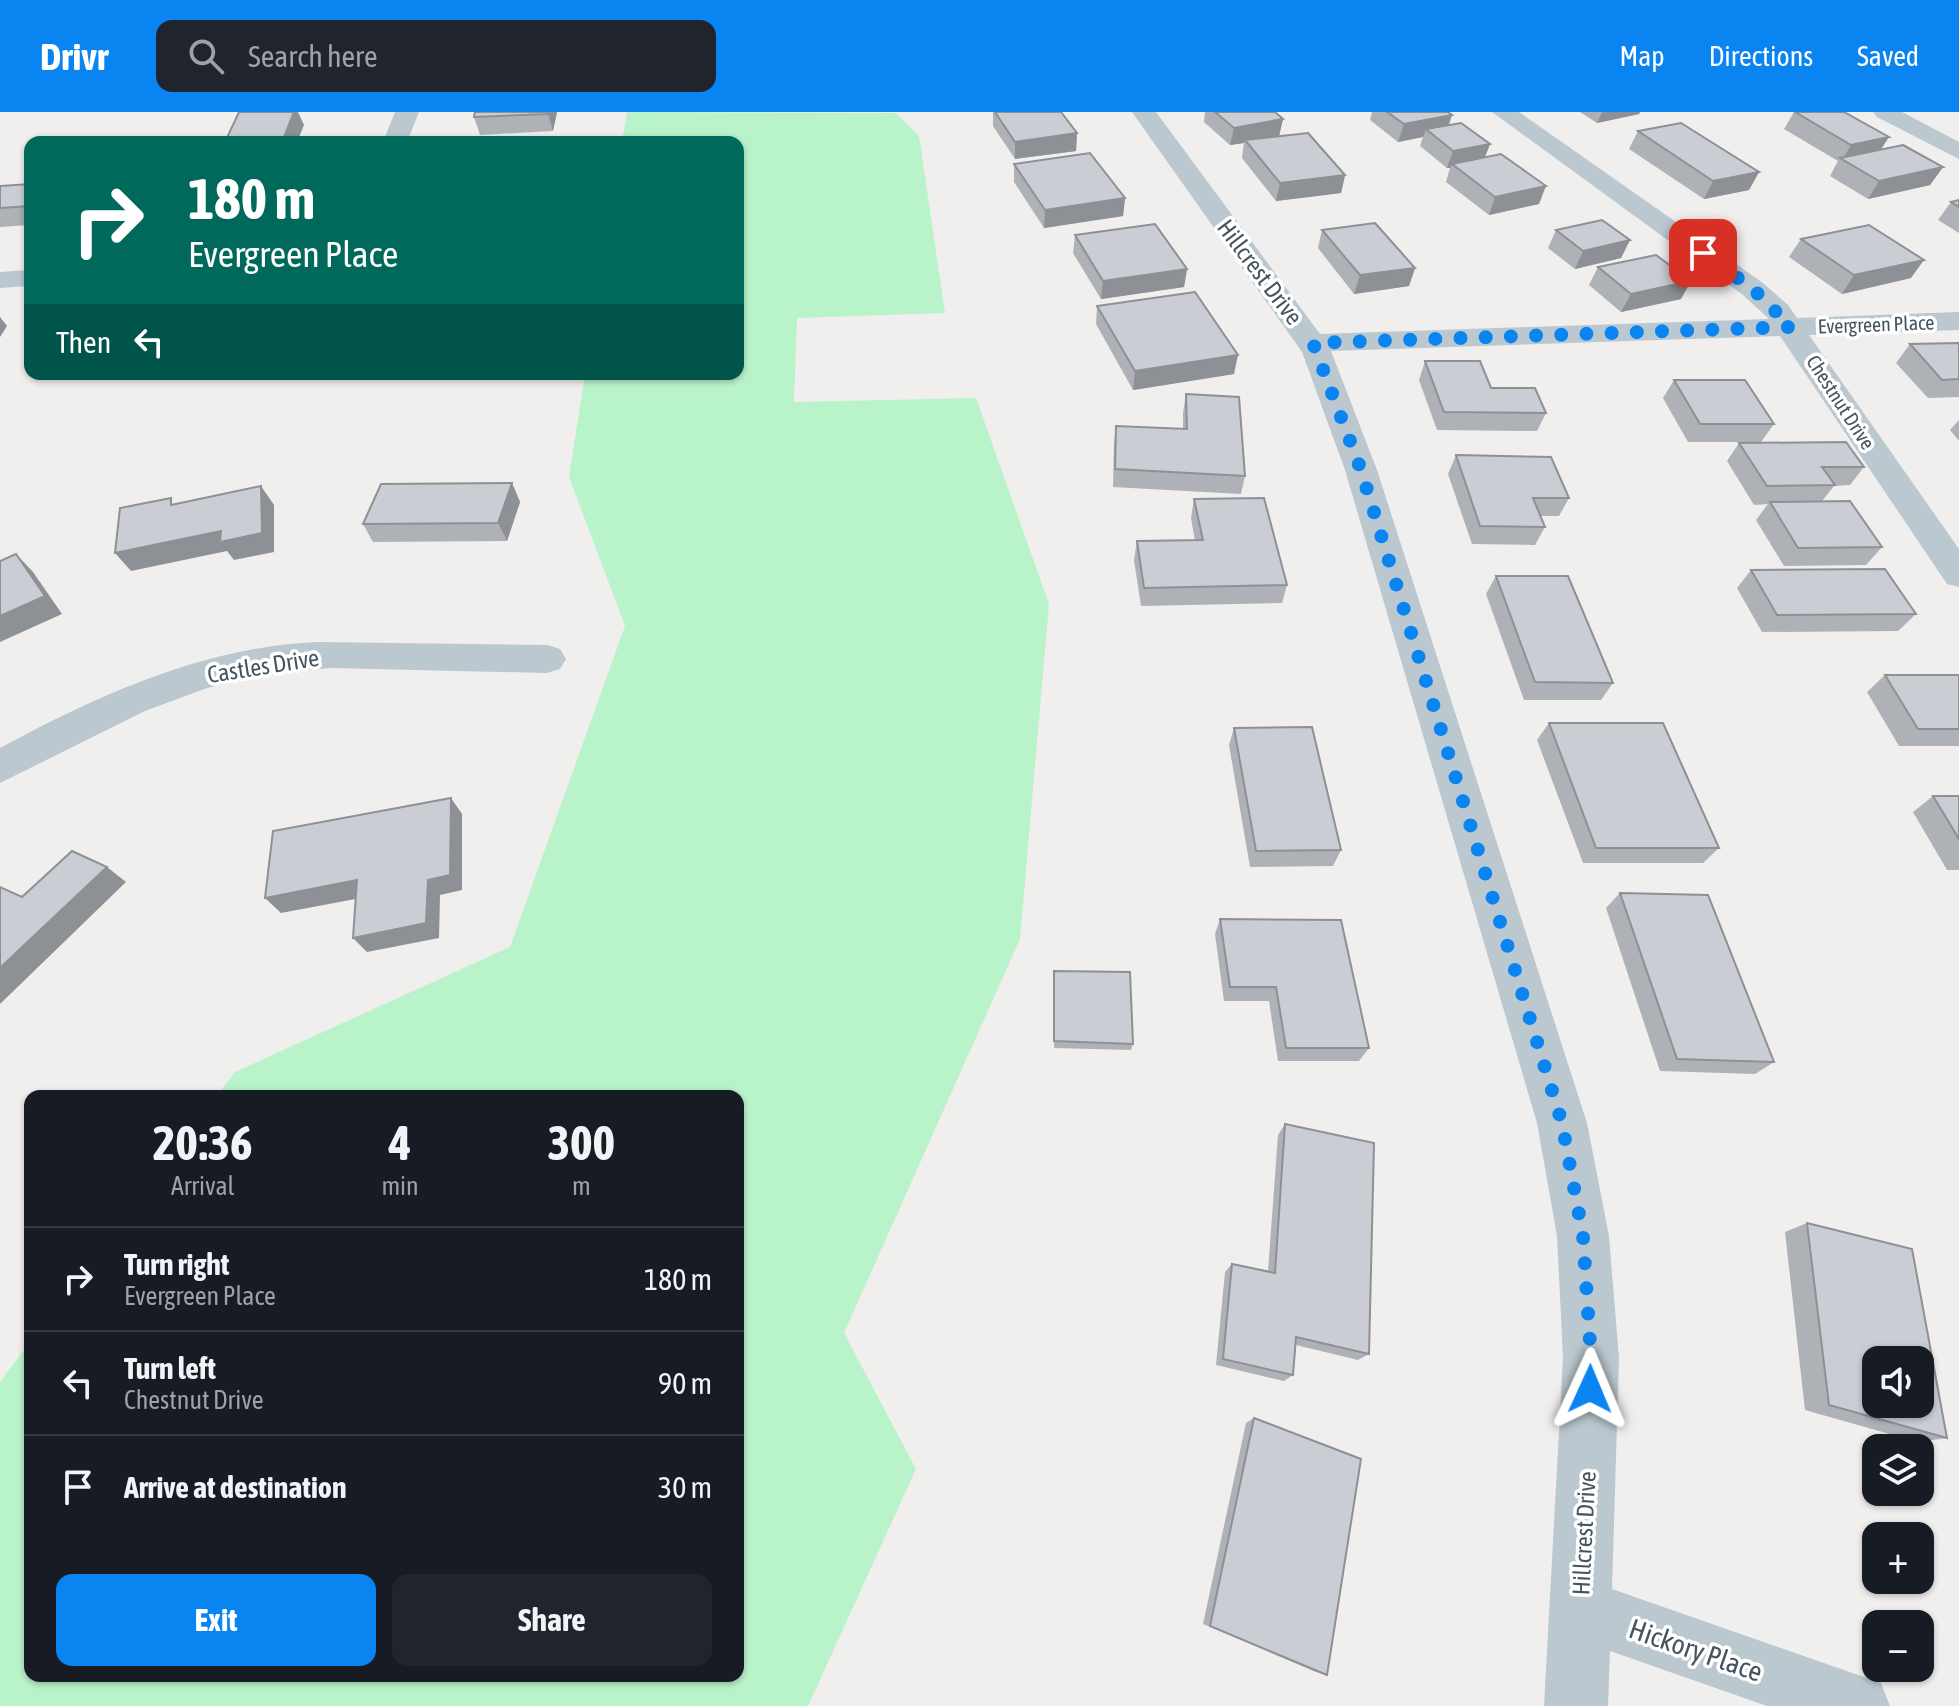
<!DOCTYPE html>
<meta charset="utf-8">
<style>
body{margin:0;font-family:"Asap Condensed",sans-serif;background:#20242c;color:#f1f3f6;height:100vh;display:flex;flex-direction:column;font-size:30px;white-space:nowrap}
*{box-sizing:border-box;margin:0}
p{font-size:26px;color:#9ea1a6}
.icon{flex:none;width:44px;height:44px;fill:none;stroke:currentColor;stroke-width:2;stroke-linecap:round;stroke-linejoin:round}
.map{position:relative;flex:1;overflow:hidden}
.details{position:absolute;left:24px;top:978px;width:720px;height:592px;display:flex;flex-direction:column;background:#171b24;border-radius:16px;box-shadow:0 2px 6px #0004}
.details>*{flex:none}
.banner{position:absolute;left:24px;top:24px;width:720px;height:244px;border-radius:16px;box-shadow:0 2px 6px #0004;background:#00695c;color:#fff;overflow:hidden}
.buttons{position:absolute;left:1862px;top:1234px;display:grid;gap:16px}
.buttons a{display:grid;place-items:center;width:72px;height:72px;border-radius:16px;background:#171b24;box-shadow:0 2px 6px #0004;font-size:40px}
.pin{position:absolute;display:grid;place-items:center;width:68px;height:68px;color:#fff;margin:-34px;border-radius:16px;box-shadow:0 4px 12px #0006}
.me{position:absolute;width:88px;margin:-44px;rotate:1deg;stroke-linejoin:round;filter:drop-shadow(0 0 6px #0008)}
.turn{display:flex;align-items:center;gap:28px;height:168px;padding:0 32px;font-size:36px}
.turn .icon{width:104px;height:104px;stroke-width:2.5}
.turn b{display:block;font-size:56px;line-height:68px}
.then{display:flex;align-items:center;height:76px;padding:0 32px;background:#0003;gap:16px;font-size:30px}
.eta{display:flex;justify-content:space-evenly;align-items:center;height:136px;text-align:center}
.eta b{font-size:48px;font-weight:700;line-height:56px}
.primary-button{display:flex;gap:16px;margin-top:auto;padding:16px 32px}
.primary-button a{flex:1;height:92px;border-radius:16px;background:#0a84f0;color:#fff;font-size:32px;font-weight:700;line-height:92px;text-align:center}
.primary-button a+a{background:#20242c;color:#f1f3f6}
ul{padding:0;list-style:none}
li{display:flex;align-items:center;gap:24px;height:104px;padding:0 32px;border-top:2px solid #363941}
li div{flex:1}
li b{display:block;font-size:30px}
li em{font-style:normal}
header{display:flex;align-items:center;gap:48px;box-sizing:border-box;height:112px;padding:0 40px;background:#0a84f0;color:#fff}
header strong{font-size:38px}
nav{display:flex;gap:44px;margin-inline-start:auto;font-size:28px}
.search{width:560px;height:72px;background:#20242c;display:flex;align-items:center;gap:20px;box-sizing:border-box;padding:0 28px;border-radius:16px;color:#9ea1a6;font-size:30px}
.map>svg:first-child{display:block}
.green{fill:#b9f3ca}
.lines{fill:none;stroke-linecap:round;stroke-linejoin:round}
.minor{fill:#bbc8cf;fill-rule:evenodd}
.wall{fill:#aeb1b6}
.shaded-wall{fill:#8d9094}
.building{fill:#caced4;stroke:#8d9094;stroke-width:2;fill-rule:evenodd}
.route{stroke:#0a84f0;stroke-width:14;stroke-dasharray:0 25.2}
.labels{text-anchor:middle;dominant-baseline:central;stroke-width:7;stroke-linejoin:round;paint-order:stroke}
.far-street-label{font-size:20px;fill:#45545e;stroke:#fff}
.street-label{font-size:24px;fill:#45545e;stroke:#fff}
.near-street-label{font-size:28px;fill:#45545e;stroke:#fff}
</style>
<header>
<strong>Drivr</strong>
<div class="search"><svg class="icon" aria-label="search" viewBox="0 0 24 24"><circle cx="10" cy="10" r="6"/><path d="M15 15l6 6"/></svg>Search here</div>
<nav><a>Map</a><a>Directions</a><a>Saved</a></nav>
</header>
<div class="map">
<svg width="1959" height="1594" viewBox="0 0 1959 1594">
<rect width="100%" height="100%" fill="#f1eeee"/>
<polygon class="green" points="627,0 896,1 919,24 945,201 797,206 794,290 976,286 1049,492 1020,827 844,1221 916,1357 808,1594 0,1594 0,1270 30,1230 30,1564 738,1564 738,984 217,984 235,960 510,835 625,514 569,365 585,262 738,262 738,30 622,30"/>
<g class="lines">
<g class="minor">
<polygon points="395,0 419,0 407,30 383,30"/>
<polygon points="1132,0 1156,0 1320,222 1769,207 1743,183 1492,0 1519,0 1763,171 1788,193 1797,206 1959,200 1959,218 1809,223 1959,437 1959,475 1947,472 1780,224 1331,239 1377,358 1587,1011 1609,1124 1619,1246 1612,1477 1881,1571 1890,1594 1767,1594 1610,1539 1608,1594 1544,1594 1563,1246 1557,1124 1537,1011 1345,358 1302,240"/>
<polygon points="1873,0 1902,0 1959,30 1959,47 1877,5"/>
<polygon points="30,158 30,174 0,176 0,160"/>
<path d="M317,530L547,533L560,537L566,547L560,557L547,561L332,556L271,561L207,576L145,599L0,671V636C98,583 204,535 317,530Z"/>
</g>
</g>
<g class="wall">
<polygon points="475,0 557,0 553,19 480,23 474,5"/>
<polygon points="993,0 1061,0 1077,21 1076,39 1015,47 993,14"/>
<polygon points="1205,0 1275,0 1283,7 1279,24 1345,63 1341,81 1276,89 1242,46 1244,31 1230,33 1204,10"/>
<polygon points="1372,0 1448,0 1452,3 1449,13 1490,32 1485,45 1539,92 1489,103 1446,70 1450,56 1447,56 1420,34 1423,25 1398,30 1370,8"/>
<polygon points="1580,0 1640,0 1639,2 1597,11"/>
<polygon points="1794,0 1881,38 1943,55 1930,73 1868,87 1830,64 1838,49 1784,17"/>
<polygon points="1638,19 1759,60 1749,78 1704,87 1629,37"/>
<polygon points="1014,52 1125,86 1123,104 1044,116 1014,70"/>
<polygon points="30,72 30,113 0,115 0,74"/>
<polygon points="1959,88 1959,121 1938,108 1951,90"/>
<polygon points="1322,118 1415,156 1409,174 1354,182 1318,136"/>
<polygon points="1556,118 1630,128 1621,146 1575,157 1548,136"/>
<polygon points="1075,123 1187,157 1184,175 1101,187 1073,141"/>
<polygon points="1801,127 1911,166 1842,182 1789,145"/>
<polygon points="1598,155 1681,187 1621,200 1589,173"/>
<polygon points="1097,194 1234,262 1133,278 1096,212"/>
<polygon points="1959,231 1959,285 1928,286 1896,251 1910,232"/>
<polygon points="1425,249 1491,276 1546,301 1537,319 1437,318 1419,268"/>
<polygon points="1674,268 1774,312 1761,330 1688,330 1663,286"/>
<polygon points="1186,282 1245,364 1241,382 1113,375 1114,332 1116,314 1183,317 1183,301"/>
<polygon points="1959,308 1959,329 1950,318"/>
<polygon points="1739,331 1864,355 1850,373 1834,374 1822,389 1882,435 1866,453 1784,454 1756,408 1768,392 1754,393 1727,349"/>
<polygon points="1456,343 1569,386 1559,404 1541,404 1545,415 1535,433 1472,432 1448,362"/>
<polygon points="512,371 520,390 507,429 373,430 363,412"/>
<polygon points="1194,387 1287,473 1282,491 1141,494 1134,448 1137,429 1195,429 1191,406"/>
<polygon points="1751,458 1916,502 1898,519 1762,520 1737,476"/>
<polygon points="1496,464 1613,571 1601,588 1524,588 1486,482"/>
<polygon points="1885,563 1959,563 1959,634 1899,634 1867,580"/>
<polygon points="1549,611 1719,736 1703,751 1583,751 1537,628"/>
<polygon points="1234,616 1341,738 1333,754 1250,755 1229,633"/>
<polygon points="1933,684 1959,684 1959,758 1947,758 1913,700"/>
<polygon points="1620,781 1774,950 1755,962 1660,959 1606,796"/>
<polygon points="1220,807 1369,936 1359,949 1278,949 1269,889 1224,889 1215,822"/>
<polygon points="1054,859 1133,932 1131,938 1054,936"/>
<polygon points="1285,1012 1369,1242 1358,1248 1296,1233 1293,1263 1284,1269 1216,1253 1225,1160 1232,1152 1268,1159 1278,1023"/>
<polygon points="1807,1111 1947,1326 1918,1330 1805,1298 1785,1120"/>
<polygon points="1254,1306 1327,1563 1316,1560 1203,1512 1246,1311"/>
</g>
<g class="shaded-wall">
<polygon points="294,0 298,0 304,13 297,30 282,30"/>
<polygon points="548,0 557,0 553,19 548,2"/>
<polygon points="1602,0 1640,0 1639,2 1597,11"/>
<polygon points="1452,3 1446,20 1426,17 1423,25 1398,30 1404,12"/>
<polygon points="1283,7 1279,24 1245,28 1244,31 1230,33 1234,16"/>
<polygon points="1077,21 1076,39 1015,47 1015,30"/>
<polygon points="1889,25 1878,42 1843,47 1851,33"/>
<polygon points="1490,32 1483,50 1452,52 1450,56 1447,56 1453,39"/>
<polygon points="1943,55 1930,73 1868,87 1879,69"/>
<polygon points="1759,60 1749,78 1704,87 1713,69"/>
<polygon points="1345,63 1341,81 1276,89 1280,71"/>
<polygon points="1546,74 1539,92 1489,103 1495,85"/>
<polygon points="1125,86 1123,104 1044,116 1045,98"/>
<polygon points="1630,128 1621,146 1575,157 1583,139"/>
<polygon points="1924,148 1911,166 1842,182 1854,163"/>
<polygon points="1415,156 1409,174 1354,182 1360,163"/>
<polygon points="1187,157 1184,175 1101,187 1103,169"/>
<polygon points="1691,169 1681,187 1621,200 1631,182"/>
<polygon points="0,205 7,214 0,225"/>
<polygon points="1238,243 1234,262 1133,278 1135,259"/>
<polygon points="512,371 520,390 507,429 498,411"/>
<polygon points="261,374 274,393 274,440 234,448 227,439 131,459 115,441"/>
<polygon points="16,442 33,460 62,502 0,530 0,504"/>
<polygon points="451,686 462,702 462,778 440,783 439,826 367,840 353,826 428,768"/>
<polygon points="107,755 126,770 0,892 0,856"/>
<polygon points="357,768 371,784 281,801 265,786"/>
</g>
<g class="building">
<polygon points="239,0 294,0 282,30 225,30"/>
<polygon points="475,0 548,0 548,2 474,5"/>
<polygon points="995,0 1061,0 1077,21 1015,30"/>
<polygon points="1215,0 1275,0 1283,7 1234,16"/>
<polygon points="1387,0 1448,0 1452,3 1404,12"/>
<polygon points="1795,0 1844,0 1889,25 1851,33"/>
<polygon points="1461,11 1490,32 1453,39 1426,17"/>
<polygon points="1681,11 1759,60 1713,69 1638,19"/>
<polygon points="1308,21 1345,63 1280,71 1245,28"/>
<polygon points="1903,33 1943,55 1879,69 1840,46"/>
<polygon points="1090,41 1125,86 1045,98 1014,52"/>
<polygon points="1501,42 1546,74 1495,85 1452,52"/>
<polygon points="30,72 30,94 0,96 0,74"/>
<polygon points="1959,88 1959,95 1951,90"/>
<polygon points="1602,108 1630,128 1583,139 1556,118"/>
<polygon points="1375,111 1415,156 1360,163 1322,118"/>
<polygon points="1155,112 1187,157 1103,169 1075,123"/>
<polygon points="1869,113 1924,148 1854,163 1801,127"/>
<polygon points="1656,143 1691,169 1631,182 1598,155"/>
<polygon points="1195,180 1238,243 1135,259 1097,194"/>
<polygon points="1959,231 1959,267 1942,268 1910,232"/>
<polygon points="1425,249 1480,249 1491,276 1535,276 1546,301 1444,300"/>
<polygon points="1674,268 1745,268 1774,312 1700,312"/>
<polygon points="1186,282 1239,285 1245,364 1115,357 1116,314 1187,317"/>
<polygon points="1846,330 1864,355 1822,355 1835,373 1767,374 1739,331"/>
<polygon points="1456,343 1551,345 1569,386 1533,386 1545,415 1480,414"/>
<polygon points="512,371 498,411 363,412 381,372"/>
<polygon points="261,374 262,421 220,430 221,419 115,441 120,396 171,386 171,393"/>
<polygon points="1264,386 1287,473 1144,476 1137,429 1203,428 1194,387"/>
<polygon points="1850,389 1882,435 1798,436 1770,390"/>
<polygon points="16,442 45,484 0,504 0,449"/>
<polygon points="1885,457 1916,502 1777,503 1751,458"/>
<polygon points="1496,464 1568,464 1613,571 1535,570"/>
<polygon points="1885,563 1959,563 1959,617 1918,617"/>
<polygon points="1549,611 1663,611 1719,736 1596,736"/>
<polygon points="1312,615 1341,738 1256,739 1234,616"/>
<polygon points="1933,684 1959,684 1959,727"/>
<polygon points="451,686 450,763 428,768 426,811 353,826 357,768 265,786 273,719"/>
<polygon points="72,739 107,755 0,856 0,775 22,785"/>
<polygon points="1620,781 1708,783 1774,950 1677,947"/>
<polygon points="1220,807 1341,808 1369,936 1286,936 1276,875 1230,875"/>
<polygon points="1054,859 1130,860 1133,932 1054,929"/>
<polygon points="1285,1012 1374,1031 1369,1242 1296,1225 1293,1263 1223,1247 1232,1152 1275,1161"/>
<path d="M1807,1111L1912,1137L1947,1326L1829,1293ZM1876,1248H1920V1292H1876Z"/>
<polygon points="1254,1306 1361,1347 1327,1563 1210,1514"/>
</g>
<g class="lines">
<polyline class="route" points="1590,1277 1591,1246 1583,1124 1562,1011 1361,358 1313,231 1791,215 1753,177 1703,141"/>
</g>
<g class="labels">
<g class="far-street-label">
<text transform="translate(1876 212) rotate(-2)">Evergreen Place</text>
<text transform="translate(1841 290) rotate(57)">Chestnut Drive</text>
</g>
<g class="street-label">
<text transform="translate(1260 160) rotate(53)">Hillcrest Drive</text>
<text transform="translate(263 554) rotate(-9)">Castles Drive</text>
<text transform="translate(1584 1421) rotate(-87)">Hillcrest Drive</text>
</g>
<g class="near-street-label">
<text transform="translate(1696 1538) rotate(19)">Hickory Place</text>
</g>
</g>
</svg>
<div class="buttons">
<a><svg class="icon" aria-label="sound" viewBox="0 0 24 24"><path d="M4 9h4l5-4v14l-5-4H4zM17 9q2 3 0 6"/></svg></a>
<a><svg class="icon" aria-label="layers" viewBox="0 0 24 24"><path d="M12 4l9 5-9 5-9-5zM3 14l9 5 9-5"/></svg></a>
<a>+</a>
<a>−</a>
</div>
<div class="pin" style="left:1703px;top:141px;background:#d93025"><svg class="icon" aria-label="arrive" viewBox="0 0 24 24"><path d="M6 21V4h12l-3 4 3 4H6"/></svg></div>
<svg class="me" style="left:1590px;top:1277px" viewBox="-20 -20 40 40"><path d="M0-17L14 15 0 8-14 15z" fill="#0a84f0" stroke="#fff" stroke-width="4"/></svg>
<div class="banner">
<div class="turn"><svg class="icon" aria-label="right" viewBox="0 0 24 24"><path d="M7 20v-9h11M14 6l5 5-5 5"/></svg><div><b>180 m</b>Evergreen Place</div></div>
<div class="then">Then<svg class="icon" aria-label="left" viewBox="0 0 24 24"><path d="M17 20v-9H6M10 6l-5 5 5 5"/></svg></div>
</div>
<section class="details">
<div class="eta">
<div><b>20:36</b><p>Arrival</p></div>
<div><b>4</b><p>min</p></div>
<div><b>300</b><p>m</p></div>
</div>
<ul>
<li><svg class="icon" aria-label="right" viewBox="0 0 24 24"><path d="M7 20v-9h11M14 6l5 5-5 5"/></svg><div><b>Turn right</b><p>Evergreen Place</p></div><em>180 m</em></li>
<li><svg class="icon" aria-label="left" viewBox="0 0 24 24"><path d="M17 20v-9H6M10 6l-5 5 5 5"/></svg><div><b>Turn left</b><p>Chestnut Drive</p></div><em>90 m</em></li>
<li><svg class="icon" aria-label="arrive" viewBox="0 0 24 24"><path d="M6 21V4h12l-3 4 3 4H6"/></svg><div><b>Arrive at destination</b></div><em>30 m</em></li>
</ul>
<div class="primary-button"><a>Exit</a><a>Share</a></div>
</section>
</div>
